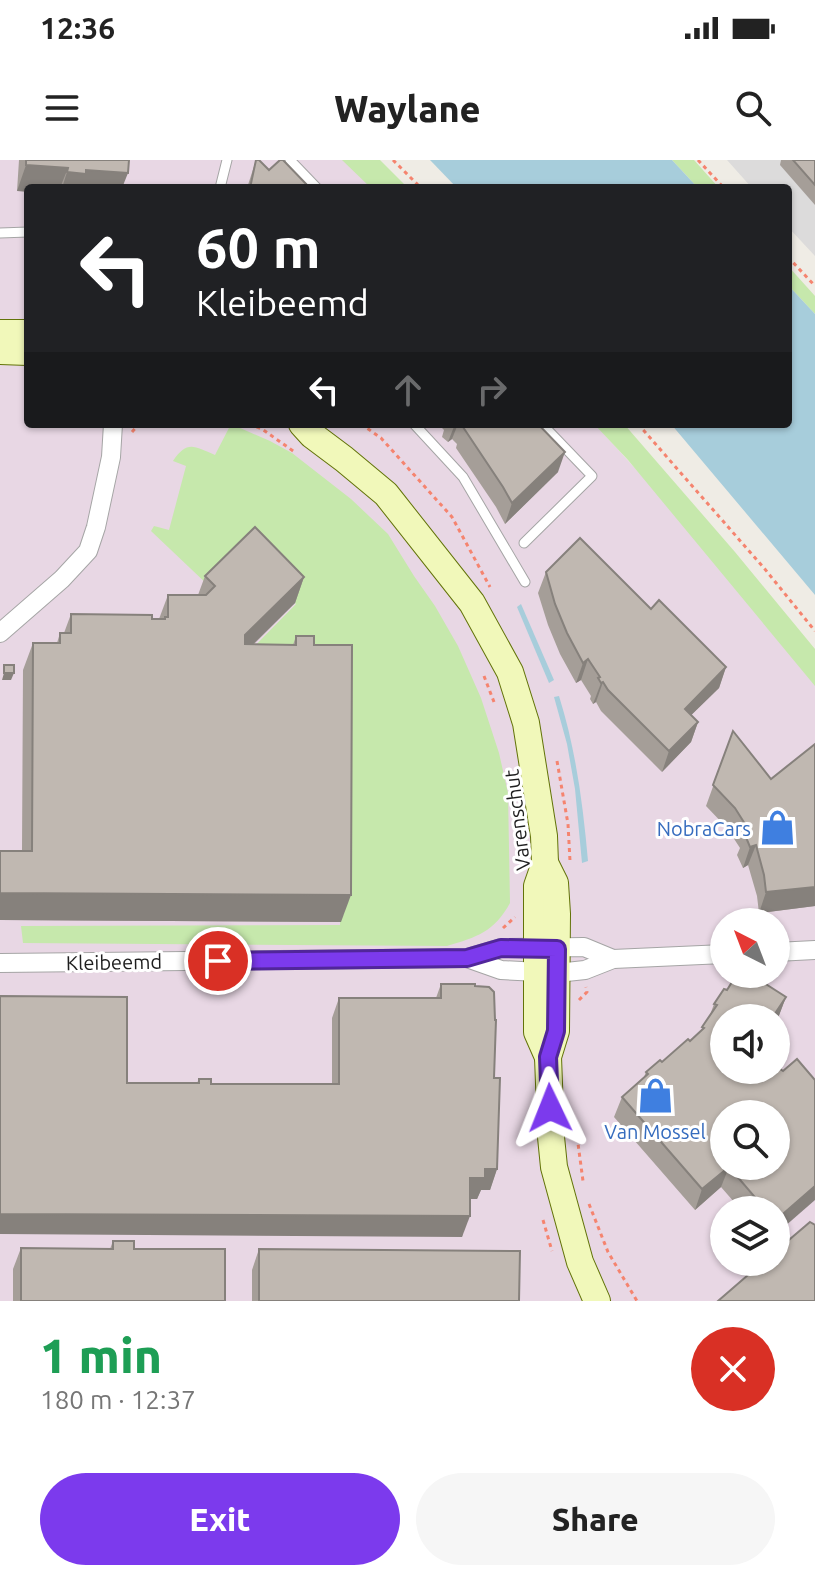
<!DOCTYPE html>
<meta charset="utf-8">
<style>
body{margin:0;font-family:Ubuntu,sans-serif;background:#f6f6f6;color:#222;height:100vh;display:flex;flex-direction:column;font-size:30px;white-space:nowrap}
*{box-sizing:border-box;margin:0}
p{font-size:26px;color:#767676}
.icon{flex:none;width:44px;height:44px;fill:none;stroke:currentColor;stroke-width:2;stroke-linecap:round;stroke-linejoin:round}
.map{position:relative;height:1141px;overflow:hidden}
.drawer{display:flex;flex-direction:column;background:#fff;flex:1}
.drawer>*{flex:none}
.hud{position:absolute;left:24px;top:24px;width:768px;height:244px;border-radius:8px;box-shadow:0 2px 6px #0004;background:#202124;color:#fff;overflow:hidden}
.needle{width:52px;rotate:318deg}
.controls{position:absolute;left:710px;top:748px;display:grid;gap:16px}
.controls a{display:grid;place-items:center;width:80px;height:80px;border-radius:50%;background:#fff;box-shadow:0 2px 6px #0004;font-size:40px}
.pin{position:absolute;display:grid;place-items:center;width:68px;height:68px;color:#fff;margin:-34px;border:4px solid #fff;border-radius:50%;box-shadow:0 2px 8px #0007}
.me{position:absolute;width:88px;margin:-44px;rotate:358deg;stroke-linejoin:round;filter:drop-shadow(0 0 6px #0008)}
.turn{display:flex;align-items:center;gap:28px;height:168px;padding:0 40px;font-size:36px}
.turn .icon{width:104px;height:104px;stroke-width:2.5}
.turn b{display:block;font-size:56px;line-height:68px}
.lanes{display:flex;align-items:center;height:76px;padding:0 40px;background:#0003;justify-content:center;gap:40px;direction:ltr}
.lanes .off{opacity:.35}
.round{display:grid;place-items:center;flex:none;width:84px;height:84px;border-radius:42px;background:#f6f6f6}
.overview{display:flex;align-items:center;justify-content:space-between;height:136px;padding:0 40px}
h1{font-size:48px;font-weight:800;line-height:60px;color:#1e9e55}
.primary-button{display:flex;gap:16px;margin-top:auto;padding:16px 40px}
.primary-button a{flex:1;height:92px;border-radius:48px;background:#7c3aed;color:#fff;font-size:32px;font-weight:800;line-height:92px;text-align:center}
.primary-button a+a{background:#f6f6f6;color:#222}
.status{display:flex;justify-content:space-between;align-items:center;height:56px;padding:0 40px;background:#fff;direction:ltr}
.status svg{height:22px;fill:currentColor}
header{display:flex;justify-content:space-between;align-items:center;height:104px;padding:0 40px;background:#fff;font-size:36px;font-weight:800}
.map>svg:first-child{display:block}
.residential{fill:#dcdbdb}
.industrial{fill:#e8d7e4;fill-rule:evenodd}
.grass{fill:#c6e8ac}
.water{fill:#a7cddb}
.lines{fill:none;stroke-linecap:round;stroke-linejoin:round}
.lane-casing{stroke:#a5a5a5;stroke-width:11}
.street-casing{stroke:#a5a5a5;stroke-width:20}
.secondary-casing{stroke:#627308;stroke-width:28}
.path{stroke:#f5846f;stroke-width:3;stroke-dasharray:4 4;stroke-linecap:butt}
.lane{stroke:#fff;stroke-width:9}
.street{stroke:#fff;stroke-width:18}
.secondary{stroke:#f1f8ba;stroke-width:26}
.wall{fill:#a59e98}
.shaded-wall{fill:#86817c}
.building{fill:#c0b8b1;stroke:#86817c;stroke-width:2;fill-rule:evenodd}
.route-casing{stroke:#51269a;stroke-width:20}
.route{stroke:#7c3aed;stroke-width:14}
.labels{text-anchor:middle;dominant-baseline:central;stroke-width:6;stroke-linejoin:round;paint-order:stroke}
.street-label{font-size:20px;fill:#1e1e1e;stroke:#fff}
.shop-label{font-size:20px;fill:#366cbe;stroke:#fff;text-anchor:end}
</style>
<div class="status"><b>12:36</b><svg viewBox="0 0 49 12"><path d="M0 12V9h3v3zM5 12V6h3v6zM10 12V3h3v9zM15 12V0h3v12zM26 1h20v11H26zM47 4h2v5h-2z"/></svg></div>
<header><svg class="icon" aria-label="menu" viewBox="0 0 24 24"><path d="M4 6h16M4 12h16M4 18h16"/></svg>Waylane<svg class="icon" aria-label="search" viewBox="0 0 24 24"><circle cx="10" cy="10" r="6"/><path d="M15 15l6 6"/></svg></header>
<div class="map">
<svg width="815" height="1141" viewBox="0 0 815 1141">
<rect width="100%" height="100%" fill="#efece5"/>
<polygon class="residential" points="727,0 815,0 815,96 788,67 788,28 752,28"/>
<path class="industrial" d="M0,0H348L379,28H28V264H595L805,497L815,511V1141H0ZM724,762H776V814H724ZM724,858H776V910H724ZM724,954H776V1006H724ZM724,1050H776V1102H724Z"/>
<g class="grass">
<polygon points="342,0 380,0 408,28 371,28"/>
<polygon points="672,0 694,0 719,28 698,28"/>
<polygon points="788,106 815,136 815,154 788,125"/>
<path d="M231,264L270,281L292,293L351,339L388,374L414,416L435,446L458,486L481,538L499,593L508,633L510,743C494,772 477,777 447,786L23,783L21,766L340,765L345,512L246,495L296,444L245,392L210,427L151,371L154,366L169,370L186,306L173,301C187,280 194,286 215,295Z"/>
<polygon points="594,264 624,264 735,392 815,489 815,526 628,300"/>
</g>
<g class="water">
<polygon points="430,0 672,0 698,28 457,28"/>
<polygon points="788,125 815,154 815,435 671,264 788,264"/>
<polygon points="521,444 554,520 549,523 517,447"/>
<path d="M559,536C576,590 583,645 588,701L582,703L575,629L567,584L554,537Z"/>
</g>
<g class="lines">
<defs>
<g id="lane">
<polyline points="290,0 317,28"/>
<polyline points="220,28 227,0"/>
<polyline points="0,73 28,72"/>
<polyline points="414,264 463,317 525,422"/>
<polyline points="524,383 592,316 542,264"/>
</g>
<g id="street">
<polyline points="0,473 62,419 88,391 96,367 111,297 113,264"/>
<polyline points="776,792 815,790"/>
<polyline points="467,798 501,810 557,813 585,810 613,799 724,794"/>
<polyline points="0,803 467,798 501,788 584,787 613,799"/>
</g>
<g id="secondary">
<polyline points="0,173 28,173"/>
<polyline points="0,191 28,192"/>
<polyline points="302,264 312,275 344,299 386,334 472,443 510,512 526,563 544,676 545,703 537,726 537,872 548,897"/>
<polyline points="545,703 555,723 557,754 556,871 548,897 551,977 554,1007 580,1102 597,1141"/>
</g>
</defs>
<use href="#lane" class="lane-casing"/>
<use href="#street" class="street-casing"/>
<use href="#secondary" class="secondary-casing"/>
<g class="path">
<polyline points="393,0 421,28"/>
<polyline points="698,0 724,28"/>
<polyline points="788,97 815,126"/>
<polyline points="249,264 262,269 296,293"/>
<polyline points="361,264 381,278 452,357 490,427"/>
<polyline points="638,264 764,408 815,471"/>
<polyline points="132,272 139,264"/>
<polyline points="484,516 494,542"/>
<polyline points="557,601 568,664 570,701"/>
<polyline points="503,768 515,757"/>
<polyline points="579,840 587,832 586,827"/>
<polyline points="575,961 583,1021"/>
<polyline points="589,1044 608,1092 637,1141"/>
<polyline points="543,1060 552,1091"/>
</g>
<use href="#lane" class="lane"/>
<use href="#street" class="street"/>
<use href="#secondary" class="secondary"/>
</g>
<g class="wall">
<polygon points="19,0 129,0 122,28 28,28 17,31"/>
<polygon points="256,0 269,10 310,28 247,28"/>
<polygon points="781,0 815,0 815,45 780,5"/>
<polygon points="433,264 538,264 558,312 505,364 496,347 456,288 457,284 452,279 448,282 442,277 444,270 440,266 437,268"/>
<polygon points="546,412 651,449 726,507 719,528 691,555 698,562 691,582 662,612 601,551 596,542 593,544 590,539 591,536 581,520 576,523 560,494 548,465 538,433"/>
<polygon points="205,416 304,417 295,443 253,485 293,485 296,476 314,485 341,762 0,760 0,691 22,691 23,510 33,483 57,483 60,473 64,473 71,454 159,459 168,435 198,435"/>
<polygon points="733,571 771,619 815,584 815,746 759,753 757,736 748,705 743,708 737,695 740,688 727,668 706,646"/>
<polygon points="441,824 494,918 497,1009 490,1030 481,1030 477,1039 470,1039 462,1077 127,923 197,923 199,919 211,924 332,924 332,858 339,838 436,838"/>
<polygon points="727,830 786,837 778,858 724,858 777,907 776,1050 741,1050 721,1027 695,1050 614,957 622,937 644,917 646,912 662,902 701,872 710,855 714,844"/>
<polygon points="113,1081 134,1089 225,1141 13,1141 13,1109 21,1088 110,1089"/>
<polygon points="259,1089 519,1141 252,1141 252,1110"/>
</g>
<g class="shaded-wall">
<polygon points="26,5 68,8 60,28 28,28 28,32 17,31"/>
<polygon points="86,10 128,13 122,28 62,28 67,12"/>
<polygon points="455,264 458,264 452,279 448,282"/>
<polygon points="565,292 558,312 505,364 512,343"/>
<polygon points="304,417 295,443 235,502 245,475"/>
<polygon points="588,499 581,520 576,523 583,503"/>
<polygon points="726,507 719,528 677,569 685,549"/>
<polygon points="4,513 14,513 11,520 2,520"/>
<polygon points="603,522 596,542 593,544 601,523"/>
<polygon points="698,562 691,582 662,612 669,591"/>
<polygon points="756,685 748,705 743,708 750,687"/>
<polygon points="815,727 815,746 759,753 766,732"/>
<polygon points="0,733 351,735 341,762 0,760"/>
<polygon points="786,837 778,858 776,861 776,858 772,858"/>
<polygon points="729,1007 721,1027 695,1050 702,1029"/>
<polygon points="485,1009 497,1009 490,1030 481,1030 477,1039 462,1039 470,1018"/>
<polygon points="815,1026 815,1040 776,1074 776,1060"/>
<polygon points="0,1054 470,1056 462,1077 0,1074"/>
</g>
<g class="building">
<polygon points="26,0 129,0 128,13 86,10 86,14 67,12 68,8 26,5"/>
<polygon points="256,0 259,0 269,10 280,0 283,0 310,28 250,28"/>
<polygon points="793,0 815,0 815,25"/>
<polygon points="465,264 538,264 565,292 512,343 503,327 463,267"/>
<polygon points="255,367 304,417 245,475 245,484 296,485 296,476 314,476 314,485 352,485 351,735 0,733 0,691 32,691 33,483 60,483 60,473 71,473 71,454 152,455 152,459 165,459 165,457 168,457 168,435 206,435 215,426 205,416"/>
<polygon points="580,378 651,449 659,440 726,507 685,549 698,562 669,591 608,530 603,522 601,523 598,518 600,517 588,499 583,503 567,473 555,444 546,412"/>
<rect x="4" y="505" width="10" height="8"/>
<polygon points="733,571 771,619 815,584 815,727 766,732 764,715 756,685 750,687 745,675 750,672 735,648 713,625"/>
<path d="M737,814H750L786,837L772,858H724V910H776V906L783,911L797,899L815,920V1026L776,1060V1050H766L729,1007L702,1029L622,937L648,914L646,912L660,900L662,902L688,879L690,881L704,868L702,867L717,845L714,844L724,829L727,830ZM724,954H776V1006H724Z"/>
<polygon points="441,824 475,824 475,826 489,827 494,832 495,860 496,860 494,918 500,918 497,1009 485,1009 485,1018 470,1018 470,1056 0,1054 0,836 127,837 127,923 199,923 199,919 211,919 211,924 339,924 339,838 441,838"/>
<polygon points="776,893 781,896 776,904"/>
<polygon points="810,1062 815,1065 815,1141 718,1141 763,1102 776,1102 776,1091"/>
<polygon points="113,1081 134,1081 134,1089 225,1089 225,1141 21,1141 21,1088 113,1089"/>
<polygon points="259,1089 520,1091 519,1141 259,1141"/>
</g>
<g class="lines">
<defs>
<polyline id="route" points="218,801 467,798 501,788 557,789 556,871 548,897 550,948"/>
</defs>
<use href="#route" class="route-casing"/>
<use href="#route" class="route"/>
</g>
<defs>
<symbol id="shop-bare" viewBox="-9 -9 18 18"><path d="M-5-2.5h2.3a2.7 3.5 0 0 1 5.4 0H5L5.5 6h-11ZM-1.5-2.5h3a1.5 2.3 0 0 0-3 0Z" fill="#3f7fe0" stroke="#fff" stroke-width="2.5" paint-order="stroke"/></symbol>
</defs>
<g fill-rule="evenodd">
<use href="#shop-bare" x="752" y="642" width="51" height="51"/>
<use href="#shop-bare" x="630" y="910" width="51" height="51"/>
</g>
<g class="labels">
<g class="street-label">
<text transform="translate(517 660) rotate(-97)">Varenschut</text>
<text transform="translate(114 802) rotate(-1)">Kleibeemd</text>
</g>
<g class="shop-label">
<text x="751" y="668">NobraCars</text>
<text x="655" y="971" text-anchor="middle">Van Mossel</text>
</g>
</g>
</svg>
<div class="controls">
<a><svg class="needle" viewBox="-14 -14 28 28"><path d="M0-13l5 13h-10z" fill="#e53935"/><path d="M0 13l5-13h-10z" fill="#767676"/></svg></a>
<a><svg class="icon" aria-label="sound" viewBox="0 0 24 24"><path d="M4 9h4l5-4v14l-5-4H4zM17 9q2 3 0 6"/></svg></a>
<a><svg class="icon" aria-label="search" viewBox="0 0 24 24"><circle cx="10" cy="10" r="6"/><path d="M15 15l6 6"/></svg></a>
<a><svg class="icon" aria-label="layers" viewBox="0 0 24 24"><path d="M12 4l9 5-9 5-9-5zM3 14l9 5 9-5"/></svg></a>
</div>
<div class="pin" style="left:218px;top:801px;background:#d93025"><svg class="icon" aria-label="arrive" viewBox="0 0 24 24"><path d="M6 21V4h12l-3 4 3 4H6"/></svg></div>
<svg class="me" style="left:550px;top:948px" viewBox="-20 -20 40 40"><path d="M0-17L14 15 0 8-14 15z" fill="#7c3aed" stroke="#fff" stroke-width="4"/></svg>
<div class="hud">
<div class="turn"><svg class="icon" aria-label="left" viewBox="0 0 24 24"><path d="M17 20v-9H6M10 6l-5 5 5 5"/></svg><div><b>60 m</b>Kleibeemd</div></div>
<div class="lanes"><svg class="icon" aria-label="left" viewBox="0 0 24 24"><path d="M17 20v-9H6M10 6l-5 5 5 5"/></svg><svg class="icon off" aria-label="ahead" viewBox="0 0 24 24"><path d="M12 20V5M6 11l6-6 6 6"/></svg><svg class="icon off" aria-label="right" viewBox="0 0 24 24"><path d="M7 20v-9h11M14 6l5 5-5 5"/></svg></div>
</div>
</div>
<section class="drawer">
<div class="overview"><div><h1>1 min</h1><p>180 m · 12:37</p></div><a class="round" style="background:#d93025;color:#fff"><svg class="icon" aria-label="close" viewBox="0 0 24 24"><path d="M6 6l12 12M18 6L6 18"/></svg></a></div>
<div class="primary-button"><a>Exit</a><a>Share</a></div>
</section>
